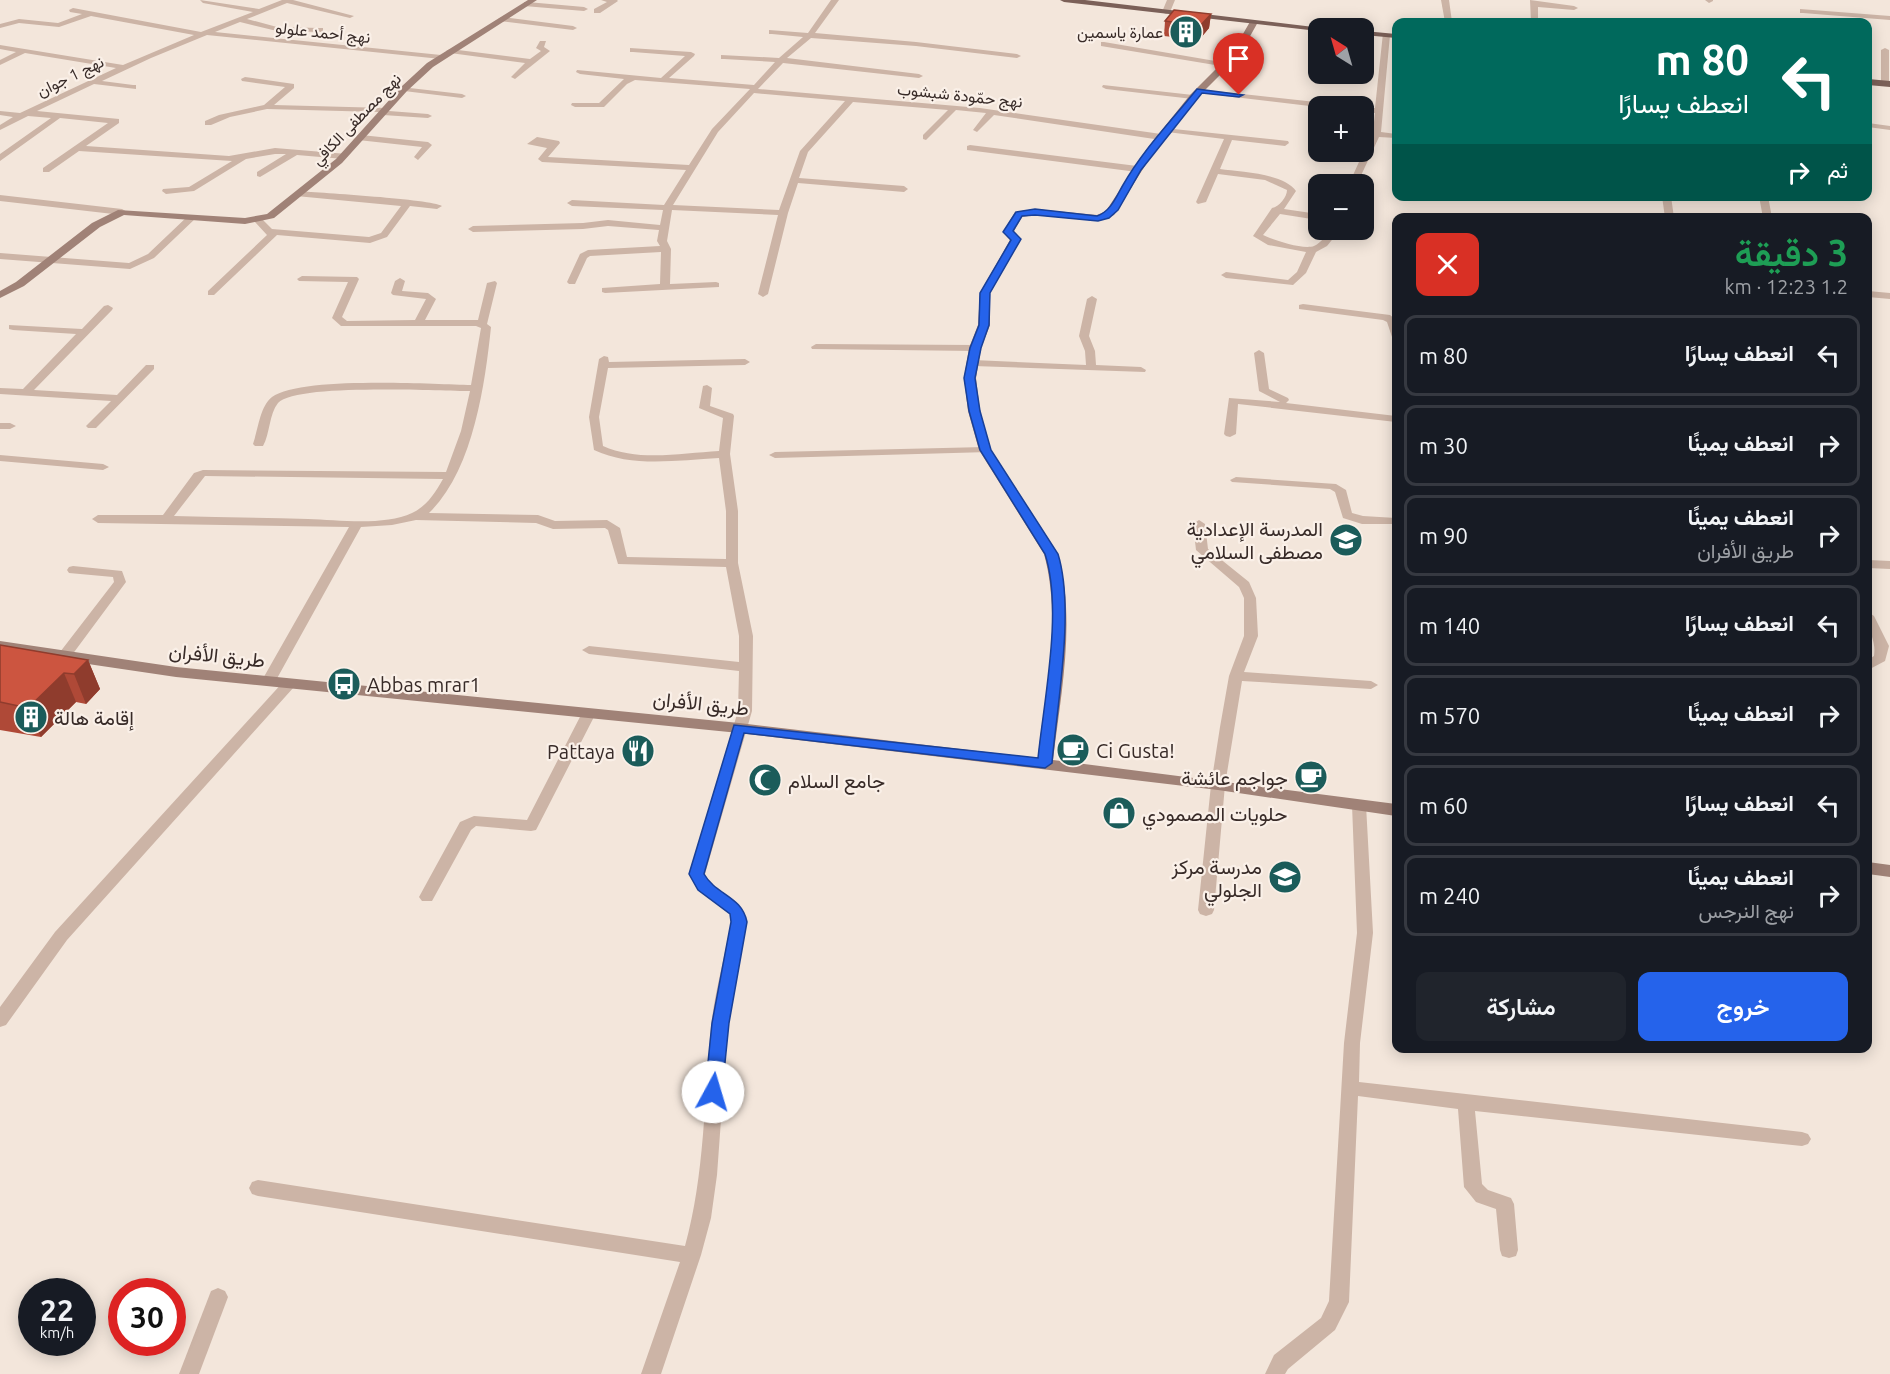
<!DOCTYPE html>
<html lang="ar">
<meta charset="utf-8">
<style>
body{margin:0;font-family:Ubuntu,Vazirmatn,sans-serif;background:#20242c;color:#f1f3f6;direction:rtl;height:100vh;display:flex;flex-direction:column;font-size:22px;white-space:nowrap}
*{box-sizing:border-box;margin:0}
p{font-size:20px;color:#9ea1a6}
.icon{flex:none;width:33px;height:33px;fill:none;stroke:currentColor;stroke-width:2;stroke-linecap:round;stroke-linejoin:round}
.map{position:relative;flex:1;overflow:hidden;direction:ltr}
.drawer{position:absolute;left:1392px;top:213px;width:480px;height:840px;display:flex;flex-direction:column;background:#171b24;border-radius:12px;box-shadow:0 3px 15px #0003;direction:rtl}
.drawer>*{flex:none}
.hud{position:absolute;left:1392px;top:18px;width:480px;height:183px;border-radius:12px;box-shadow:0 3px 15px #0003;direction:rtl;background:#00695c;color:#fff;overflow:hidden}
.needle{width:39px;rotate:323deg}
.tools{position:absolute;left:1308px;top:18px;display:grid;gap:12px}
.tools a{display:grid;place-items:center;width:66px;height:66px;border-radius:12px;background:#171b24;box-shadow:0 3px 15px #0003;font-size:30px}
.speed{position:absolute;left:18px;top:1278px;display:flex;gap:12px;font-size:30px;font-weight:700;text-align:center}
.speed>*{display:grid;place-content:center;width:78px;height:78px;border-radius:50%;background:#171b24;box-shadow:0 3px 15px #0003;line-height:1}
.speed small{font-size:15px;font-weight:400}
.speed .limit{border:9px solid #d22;background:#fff;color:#111}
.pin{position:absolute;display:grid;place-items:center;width:51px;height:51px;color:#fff;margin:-62px -26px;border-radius:50% 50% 50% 0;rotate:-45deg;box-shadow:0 0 6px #0007}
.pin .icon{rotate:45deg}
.me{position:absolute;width:66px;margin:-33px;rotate:6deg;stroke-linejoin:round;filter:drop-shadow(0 0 4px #0008)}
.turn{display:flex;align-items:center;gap:21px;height:126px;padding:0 24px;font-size:27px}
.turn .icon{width:78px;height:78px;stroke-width:2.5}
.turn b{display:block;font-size:42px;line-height:51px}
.then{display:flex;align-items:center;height:57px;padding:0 24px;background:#0003;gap:12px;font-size:22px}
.round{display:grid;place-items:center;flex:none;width:63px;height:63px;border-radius:12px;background:#20242c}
.summary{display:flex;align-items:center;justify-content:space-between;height:102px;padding:0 24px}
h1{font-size:36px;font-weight:600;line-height:45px;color:#1e9e55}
.primary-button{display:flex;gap:12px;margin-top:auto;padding:12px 24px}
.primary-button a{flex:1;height:69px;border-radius:12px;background:#2563eb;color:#fff;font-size:24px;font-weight:600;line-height:69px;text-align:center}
.primary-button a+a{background:#20242c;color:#f1f3f6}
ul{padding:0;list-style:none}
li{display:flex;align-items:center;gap:18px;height:81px;margin:0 12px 9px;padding:0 12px;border:3px solid #363941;border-radius:12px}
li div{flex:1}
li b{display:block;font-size:22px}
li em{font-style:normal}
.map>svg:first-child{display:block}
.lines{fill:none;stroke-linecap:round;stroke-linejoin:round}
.street{fill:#ccb4a6;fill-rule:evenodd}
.secondary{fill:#a08277;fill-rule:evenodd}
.primary{fill:#7b6058;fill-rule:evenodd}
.wall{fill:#af4937}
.shaded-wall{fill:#8f3c2d}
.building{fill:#cc5540;stroke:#8f3c2d;stroke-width:1.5}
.route{fill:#2563eb;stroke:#184099;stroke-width:1.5}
.labels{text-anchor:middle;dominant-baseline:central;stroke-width:4.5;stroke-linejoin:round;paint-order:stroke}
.far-street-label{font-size:16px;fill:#382b28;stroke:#faf0e8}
.far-poi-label{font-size:16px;fill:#382b28;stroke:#faf0e8;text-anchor:end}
.poi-label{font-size:20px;fill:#382b28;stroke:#faf0e8;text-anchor:start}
.street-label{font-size:20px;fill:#382b28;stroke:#faf0e8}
</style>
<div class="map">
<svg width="1890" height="1374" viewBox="0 0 1890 1374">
<rect width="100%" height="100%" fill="#f3e6db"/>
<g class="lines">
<g class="street">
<polygon points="200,0 259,9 282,0 293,0 354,16 350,18 287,3 247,19 277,27 320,28 323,28 323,32 277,31 240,22 215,32 441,55 445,57 441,59 207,35 151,58 102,81 133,85 136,85 136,89 94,84 37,111 119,119 119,123 86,146 229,156 275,148 347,154 348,156 344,159 297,155 260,177 257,176 257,172 286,154 275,154 246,159 194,191 166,194 162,191 163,189 189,187 232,161 79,151 49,172 43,172 43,168 108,123 60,118 0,161 0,154 51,118 28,116 0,130 0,125 13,117 0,115 0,111 20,113 116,68 25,53 0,65 0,60 16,52 0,49 0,45 123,65 194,35 91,16 59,27 19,23 0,28 0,24 19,19 58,23 82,14 70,12 69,10 73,8 201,32 253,12 203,3"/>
<polygon points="601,0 617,0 618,1 600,13 594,13 594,9 607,2"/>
<path d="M831,0H839L815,33L916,42L1017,54L1021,56L1017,58L916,46L811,38L787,58L919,74L923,76L919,78L783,63L758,89L980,108L1161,134L1165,137L1161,140L994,115L977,132L973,130L986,113L956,110L926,140L923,139V135L948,110L853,102L808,152L799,178L904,186L908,189L904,192L798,183L788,213L768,294L763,297L758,294L778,215L672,210L667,241L671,249L670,284L716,282L719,283V287L605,293L602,292V288L660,284L661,252L590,256L587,258L575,284H569L567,282L580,254L588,250L660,246L657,241L659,230L608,226L583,229L473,232L468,229L473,226L583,223L608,220L660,225L663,210L572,206L567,203L572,200L664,205L686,170L542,162L538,159L547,148L527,144L537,137L559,141L560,143L548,157L689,165L712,129L750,89L635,80L627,84L604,107H575L571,105L572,103H599L624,79L580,74L576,72L577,70L661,78L685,56L633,52H630V48L691,52L695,54L694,56L669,78L754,85L775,62L724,59H721V55L779,58L803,37L772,34H769V30L808,33ZM754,93L845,101L800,151L779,210L673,205L718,132Z"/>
<polygon points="1167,0 1175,0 1170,12 1166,14 1162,12"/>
<polygon points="1441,0 1449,0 1452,22 1445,22"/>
<polygon points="1530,0 1574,6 1578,8 1574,10 1538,7 1538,22 1531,22"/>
<polygon points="1705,0 1713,0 1713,1 1709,3"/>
<polygon points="527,2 584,7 588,9 584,11 524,6 524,2"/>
<polygon points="1800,9 1890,16 1890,20 1803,13 1800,13"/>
<polygon points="502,17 573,26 577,28 573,30 499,21 498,19"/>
<polygon points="1383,33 1390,35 1381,132 1396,134 1396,138 1379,137 1357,184 1349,184 1373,131 1375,113 1364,112 1364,108 1375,108"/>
<polygon points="540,41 546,41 544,47 550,51 515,79 511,77 525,63 450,53 446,51 450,49 530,59 541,51 536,48"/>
<polygon points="1104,42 1227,63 1231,65 1227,67 1101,46 1101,42"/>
<polygon points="1885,48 1889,50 1889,83 1885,85 1881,83 1881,50"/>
<polygon points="245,77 294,84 294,88 274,105 386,108 389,111 428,114 432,116 428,118 383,115 379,112 267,109 230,117 211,125 205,125 205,121 219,115 264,105 285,87 242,81 241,79"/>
<polygon points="1103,85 1193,95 1197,97 1193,99 1106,89 1102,87"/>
<polygon points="401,87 462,94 466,96 462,98 404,91 401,91"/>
<polygon points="1197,89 1334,104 1338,106 1318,107 1200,93 1196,91"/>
<polygon points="1868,123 1890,126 1890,130 1868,127"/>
<path d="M1164,128L1288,141L1289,143L1285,146L1232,140L1220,169C1240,172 1284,173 1296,191L1284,209L1318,214V220L1280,214L1263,235C1273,240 1303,250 1314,246C1321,243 1325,236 1331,230H1340L1327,246L1316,252L1306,273L1293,285L1226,278L1221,275L1226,272L1288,280L1297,272L1306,252L1268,245L1253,236L1272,208C1279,207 1287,197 1287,190L1265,180L1218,174L1206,202L1198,204L1196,202L1224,139L1167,132H1164Z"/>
<polygon points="361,135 428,142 432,145 418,160 414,157 422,147 358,140 358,136"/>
<polygon points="970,145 1137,166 1141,169 1137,172 967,150 967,146"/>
<path d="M299,191C321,193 431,199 442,206L437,209L410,206L387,237L370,243L277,235L214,295H208V291L267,235L255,222V218H261L272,229L369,237L381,233L401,206L296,196V192Z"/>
<polygon points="0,195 122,209 127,212 122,215 0,201"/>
<polygon points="1662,196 1671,196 1674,218 1665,218"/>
<polygon points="1759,196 1768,196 1772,218 1763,218"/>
<polygon points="189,215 197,217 154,258 130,269 0,259 0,253 129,263 148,254"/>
<path d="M302,276L357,277L359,279L342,317L347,321L415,320L426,299L393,295L391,293L395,281L400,278L405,281L402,291L428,293L436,299L425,320H478L487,283L495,281L497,283L487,324L491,327C485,385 473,471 429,513L538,515L555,521L607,520L620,528L627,557L726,559V511L719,458C678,460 632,468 594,450L589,417L599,359L604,356L608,357L609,362L745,359L750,362L745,365L608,368L599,417L603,446C638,462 682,453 719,451L723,418L699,408L703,386L707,385L712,388L710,406L733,414L734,416L730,454L738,511V563L753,636L752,711L705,874C716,897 742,894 747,922L728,1023L717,1175L711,1218L701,1255L661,1374H641L680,1262L258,1196L252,1194L249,1188L252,1182L258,1180L685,1246C705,1174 704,1099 711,1026C715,991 725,956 731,922L730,914L698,890L689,874L738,711L739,671L589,654L582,650L589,646L739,662V636L726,567L618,564L608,530L605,528L553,529L536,523L416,520L392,525L361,527L275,682L268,686L261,682L349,527L98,523L92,519L98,515H163L194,473L203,470L446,472L461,431L470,391C438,391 296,383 278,403C269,414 270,434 263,446H255L253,444C258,430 260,406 272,397C300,376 432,384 471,385L481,328L476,326H341L332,318L348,282L299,281L297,279ZM205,476L443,479C435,493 427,506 412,513C385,526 338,520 308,519C263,518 219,517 174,516Z"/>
<polygon points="1868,291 1890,293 1890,299 1868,297"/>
<polygon points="1092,296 1097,299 1089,336 1095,351 1096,365 1141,367 1146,370 1145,372 973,366 968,363 973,360 1086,365 1085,351 1079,336 1087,299"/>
<polygon points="1303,304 1390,315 1396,320 1396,338 1392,337 1387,322 1383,320 1299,309 1299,305"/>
<polygon points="108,305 113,308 112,310 34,390 117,395 146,365 154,365 154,369 96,428 88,428 86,426 111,401 0,394 0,388 23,389 76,334 13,330 9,329 9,325 82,329 104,306"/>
<polygon points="816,344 975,345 980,348 975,351 812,349 811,347"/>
<polygon points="1259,350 1264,353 1269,389 1288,398 1289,400 1286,403 1396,416 1396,422 1238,404 1236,434 1230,437 1226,436 1224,434 1229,398 1280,402 1259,391 1254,353"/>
<polygon points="0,423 10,423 16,426 10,429 0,429"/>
<polygon points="985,447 991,450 989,452 775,458 769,455 775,452"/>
<polygon points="0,455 103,464 109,467 103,470 0,461"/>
<polygon points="1236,477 1336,484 1346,490 1352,513 1363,516 1396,518 1396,524 1362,524 1343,518 1335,492 1330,489 1232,482 1230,480"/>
<polygon points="1199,520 1205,524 1208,549 1249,582 1256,598 1258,636 1244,672 1371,681 1378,685 1371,689 1242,681 1225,785 1214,910 1212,914 1206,916 1200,914 1198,910 1211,785 1220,727 1229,676 1244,636 1244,598 1239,587 1196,550 1193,524"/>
<polygon points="1868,560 1890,561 1890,569 1868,568"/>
<polygon points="73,566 122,571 126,582 69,659 64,660 57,656 114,582 113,577 69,573 67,570 69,567"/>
<path d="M1868,612L1874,616L1889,646L1885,661L1868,670V660L1874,656C1877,640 1866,630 1868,612Z"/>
<polygon points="289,680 294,681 296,684 294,687 67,940 6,1025 0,1027 0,1007 55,932 284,681"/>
<polygon points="589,709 596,713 536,830 531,831 476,826 471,830 432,901 422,901 419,897 460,822 474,816 527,820 582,713"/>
<polygon points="1359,800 1364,801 1366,805 1373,933 1360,1043 1359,1082 1802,1132 1808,1134 1811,1139 1808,1144 1802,1146 1475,1111 1482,1184 1488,1190 1511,1198 1514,1204 1518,1250 1516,1256 1509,1258 1502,1256 1500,1250 1496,1209 1476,1202 1464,1187 1458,1109 1358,1096 1349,1302 1335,1330 1288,1369 1285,1374 1265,1374 1274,1355 1321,1318 1329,1301 1344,1043 1357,933 1352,805 1354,801"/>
<polygon points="218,1288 225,1291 228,1297 199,1374 179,1374 211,1291"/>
</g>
<g class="secondary">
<polygon points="528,0 537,0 433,67 407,91 342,163 274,218 245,224 124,215 100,227 24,286 0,298 0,291 16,282 92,223 118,210 245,218 267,214 336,159 401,87 427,63"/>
<path d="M1251,20L1258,22L1239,56L1196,99L1153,153L1114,215L1098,221L1035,215L1022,217L1014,231L1021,239L990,293V325L981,348L976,378L980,411L991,450L1058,554C1076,620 1061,693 1053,760L1396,804V816L1218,790L739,733L176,677L0,651V641L176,667L739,723L1038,758C1046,692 1062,620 1044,554L979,450L968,411L964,378L969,348L978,325L980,293L1010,240L1003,232L1015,212L1035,209L1097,215L1106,211L1146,150L1190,95L1232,53Z"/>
<polygon points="1868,862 1890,865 1890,877 1868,874"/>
</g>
<g class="primary">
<polygon points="1060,0 1085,0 1322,28 1318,28 1318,31 1064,2"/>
<polygon points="1364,31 1396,34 1396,38 1364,35"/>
<polygon points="1868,79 1890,81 1890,87 1868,85"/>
</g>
</g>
<g class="wall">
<polygon points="1211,14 1209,28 1199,40 1164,36 1165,21"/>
<polygon points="0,645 88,660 100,689 86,704 76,702 41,737 0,730"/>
</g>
<g class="shaded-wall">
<polygon points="1211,14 1209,28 1199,40 1200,26"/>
<polygon points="88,660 100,689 86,704 74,674"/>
<polygon points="64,673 76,702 41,737 28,708"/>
</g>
<g class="building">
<polygon points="1174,10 1211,14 1200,26 1165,21"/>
<polygon points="0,645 88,660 74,674 64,673 28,708 0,702"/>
</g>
<path class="route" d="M1197,89L1243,95L1239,97L1202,93L1141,170L1118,210L1109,218L1098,221L1035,215L1022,216L1013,231L1021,239L990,293L989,325L981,348L975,378L980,411L991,450L1058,554C1075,609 1057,705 1052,763L1045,768L744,733L704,874C716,895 742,896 747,922L729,1023L722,1092L720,1097L713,1099L707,1097L705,1092L712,1023L731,922L730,914L698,890L689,874L734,725L1038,758C1044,699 1063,610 1045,554L980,450L969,411L964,378L970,348L979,325L980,293L1011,240L1003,232L1016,212L1035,209L1097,216C1111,211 1116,197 1123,185C1143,150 1172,120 1197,89Z"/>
<defs>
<symbol id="building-disc" viewBox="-11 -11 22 22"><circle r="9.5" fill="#1b5c5a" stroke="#faf0e8"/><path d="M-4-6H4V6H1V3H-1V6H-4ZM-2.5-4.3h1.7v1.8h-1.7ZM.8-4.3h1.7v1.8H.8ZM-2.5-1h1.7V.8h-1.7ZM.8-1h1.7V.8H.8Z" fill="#fff"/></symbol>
<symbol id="school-disc" viewBox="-11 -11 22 22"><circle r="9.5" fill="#1b5c5a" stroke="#faf0e8"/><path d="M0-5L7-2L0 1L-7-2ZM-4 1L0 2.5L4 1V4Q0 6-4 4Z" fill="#fff"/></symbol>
<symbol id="bus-disc" viewBox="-11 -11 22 22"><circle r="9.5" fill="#1b5c5a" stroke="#faf0e8"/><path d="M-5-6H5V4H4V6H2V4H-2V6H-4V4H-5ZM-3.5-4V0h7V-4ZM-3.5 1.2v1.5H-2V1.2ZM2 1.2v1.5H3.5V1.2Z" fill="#fff"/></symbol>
<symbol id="cafe-disc" viewBox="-11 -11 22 22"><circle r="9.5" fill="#1b5c5a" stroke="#faf0e8"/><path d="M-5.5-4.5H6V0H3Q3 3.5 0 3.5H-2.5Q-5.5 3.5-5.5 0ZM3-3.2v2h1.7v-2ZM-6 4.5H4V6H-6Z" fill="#fff"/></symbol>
<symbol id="restaurant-disc" viewBox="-11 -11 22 22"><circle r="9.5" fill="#1b5c5a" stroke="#faf0e8"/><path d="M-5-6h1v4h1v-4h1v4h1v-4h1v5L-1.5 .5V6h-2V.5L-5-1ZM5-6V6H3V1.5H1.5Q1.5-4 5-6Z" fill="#fff"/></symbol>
<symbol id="mosque-disc" viewBox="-11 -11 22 22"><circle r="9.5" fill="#1b5c5a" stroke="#faf0e8"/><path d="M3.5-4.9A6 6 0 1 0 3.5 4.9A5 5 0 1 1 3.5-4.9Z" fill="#fff"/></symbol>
<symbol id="shop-disc" viewBox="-11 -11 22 22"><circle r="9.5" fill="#1b5c5a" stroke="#faf0e8"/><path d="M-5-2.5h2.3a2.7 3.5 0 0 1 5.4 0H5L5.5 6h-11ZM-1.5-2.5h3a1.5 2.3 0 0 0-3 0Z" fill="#fff"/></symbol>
</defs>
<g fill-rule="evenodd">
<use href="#building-disc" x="1167" y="13" width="38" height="38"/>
<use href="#school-disc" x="1327" y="521" width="38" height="38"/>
<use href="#bus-disc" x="325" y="665" width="38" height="38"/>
<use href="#building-disc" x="12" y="698" width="38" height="38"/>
<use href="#cafe-disc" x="1054" y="731" width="38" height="38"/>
<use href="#restaurant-disc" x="619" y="732" width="38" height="38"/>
<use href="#cafe-disc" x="1292" y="758" width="38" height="38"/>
<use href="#mosque-disc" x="746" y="761" width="38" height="38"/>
<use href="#shop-disc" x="1100" y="794" width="38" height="38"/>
<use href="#school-disc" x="1266" y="858" width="38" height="38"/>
</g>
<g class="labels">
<g class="far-street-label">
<text transform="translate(323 32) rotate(6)">نهج أحمد علولو</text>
<text transform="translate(70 76) rotate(-26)">نهج 1 جوان</text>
<text transform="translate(960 95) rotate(6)">نهج حمّودة شبشوب</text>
<text transform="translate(356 119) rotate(-46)">نهج مصطفى الكافي</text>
</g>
<g class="far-poi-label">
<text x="1163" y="32">عمارة ياسمين</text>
</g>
<g class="poi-label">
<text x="1323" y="528" text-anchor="end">المدرسة الإعدادية<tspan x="1323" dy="23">مصطفى السلامي</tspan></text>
<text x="367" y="684">Abbas mrar1</text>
<text x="54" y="717">إقامة هالة</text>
<text x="1096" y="750">Ci Gusta!</text>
<text x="615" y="751" text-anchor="end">Pattaya</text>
<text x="1288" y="777" text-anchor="end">جواجم عائشة</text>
<text x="788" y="780">جامع السلام</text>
<text x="1142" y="813">حلويات المصمودي</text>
<text x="1262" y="866" text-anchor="end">مدرسة مركز<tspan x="1262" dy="23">الجلولي</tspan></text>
</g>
<g class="street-label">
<text transform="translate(217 655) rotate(6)">طريق الأفران</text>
<text transform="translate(701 703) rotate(6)">طريق الأفران</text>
</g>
</g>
</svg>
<div class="tools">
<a><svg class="needle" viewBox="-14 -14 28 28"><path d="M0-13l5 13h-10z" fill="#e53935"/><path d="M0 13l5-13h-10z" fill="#9ea1a6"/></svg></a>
<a>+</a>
<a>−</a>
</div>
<div class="speed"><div>22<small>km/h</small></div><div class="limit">30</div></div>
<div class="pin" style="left:1239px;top:95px;background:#d93025"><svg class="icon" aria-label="arrive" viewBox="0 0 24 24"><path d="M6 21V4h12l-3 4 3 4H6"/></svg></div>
<svg class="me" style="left:713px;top:1092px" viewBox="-20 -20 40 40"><circle r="19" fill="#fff"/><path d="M0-13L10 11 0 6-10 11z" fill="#2563eb"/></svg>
<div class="hud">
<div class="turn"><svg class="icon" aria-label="left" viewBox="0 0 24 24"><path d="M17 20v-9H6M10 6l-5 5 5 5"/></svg><div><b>80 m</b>انعطف يسارًا</div></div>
<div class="then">ثم<svg class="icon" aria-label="right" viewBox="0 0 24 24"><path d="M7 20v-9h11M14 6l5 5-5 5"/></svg></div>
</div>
<section class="drawer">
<div class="summary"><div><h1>3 دقيقة</h1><p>1.2 km · 12:23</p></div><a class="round" style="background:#d93025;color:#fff"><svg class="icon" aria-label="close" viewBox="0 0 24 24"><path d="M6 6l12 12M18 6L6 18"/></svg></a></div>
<ul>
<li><svg class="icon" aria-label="left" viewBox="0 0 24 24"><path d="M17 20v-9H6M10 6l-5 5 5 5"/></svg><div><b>انعطف يسارًا</b></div><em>80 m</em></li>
<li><svg class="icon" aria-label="right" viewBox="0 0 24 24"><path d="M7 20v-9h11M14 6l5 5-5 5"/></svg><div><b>انعطف يمينًا</b></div><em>30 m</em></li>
<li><svg class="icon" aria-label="right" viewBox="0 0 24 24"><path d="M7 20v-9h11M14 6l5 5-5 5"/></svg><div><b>انعطف يمينًا</b><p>طريق الأفران</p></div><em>90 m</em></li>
<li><svg class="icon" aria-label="left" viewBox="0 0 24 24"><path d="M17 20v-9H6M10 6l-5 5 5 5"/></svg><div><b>انعطف يسارًا</b></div><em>140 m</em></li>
<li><svg class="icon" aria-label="right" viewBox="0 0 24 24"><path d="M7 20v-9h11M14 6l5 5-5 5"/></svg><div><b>انعطف يمينًا</b></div><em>570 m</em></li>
<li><svg class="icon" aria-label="left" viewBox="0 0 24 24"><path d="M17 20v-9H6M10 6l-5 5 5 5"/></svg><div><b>انعطف يسارًا</b></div><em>60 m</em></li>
<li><svg class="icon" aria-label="right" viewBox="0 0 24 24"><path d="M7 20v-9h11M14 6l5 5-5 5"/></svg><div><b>انعطف يمينًا</b><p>نهج النرجس</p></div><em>240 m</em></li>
</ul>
<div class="primary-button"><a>خروج</a><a>مشاركة</a></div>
</section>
</div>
